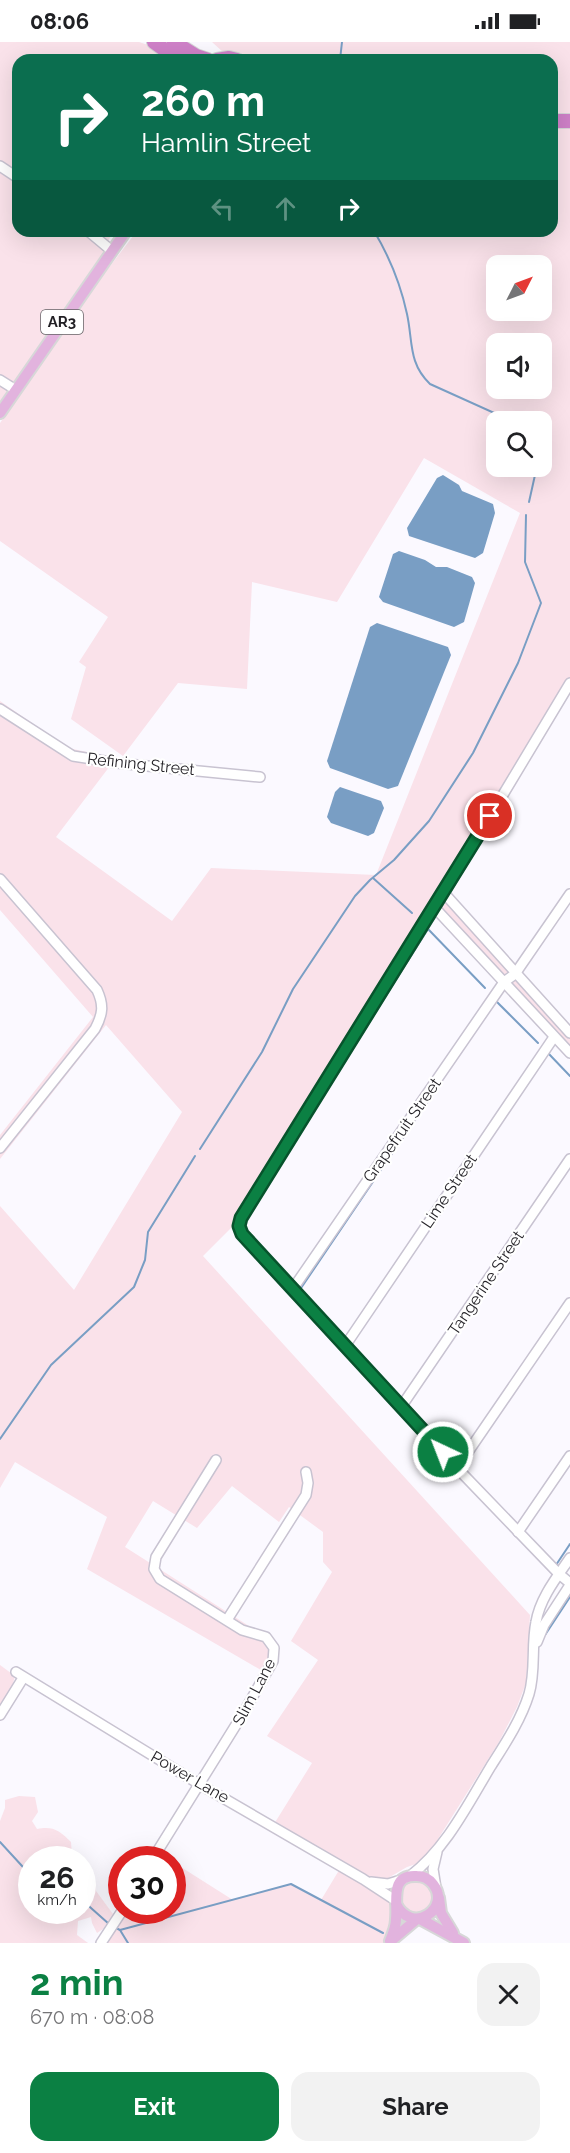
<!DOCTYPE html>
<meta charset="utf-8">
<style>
body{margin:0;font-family:Raleway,sans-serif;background:#f2f2f2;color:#202124;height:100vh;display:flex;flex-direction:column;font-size:22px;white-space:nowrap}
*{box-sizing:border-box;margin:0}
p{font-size:20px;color:#757577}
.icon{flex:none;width:33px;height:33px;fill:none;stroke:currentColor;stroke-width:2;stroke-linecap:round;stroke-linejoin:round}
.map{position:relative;height:1901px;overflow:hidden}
.panel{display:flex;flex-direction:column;background:#fff;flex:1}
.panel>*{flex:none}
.top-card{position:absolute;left:12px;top:12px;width:546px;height:183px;border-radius:18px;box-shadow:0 6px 24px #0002;background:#0b6e4f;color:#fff;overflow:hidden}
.needle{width:39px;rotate:48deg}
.tools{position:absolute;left:486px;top:213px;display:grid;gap:12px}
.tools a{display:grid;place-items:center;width:66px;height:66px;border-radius:12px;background:#fff;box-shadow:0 6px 24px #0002;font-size:30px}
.speed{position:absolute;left:18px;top:1804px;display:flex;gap:12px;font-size:30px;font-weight:700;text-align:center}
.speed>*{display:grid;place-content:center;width:78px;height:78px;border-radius:50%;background:#fff;box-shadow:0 6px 24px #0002;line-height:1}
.speed small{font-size:15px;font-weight:400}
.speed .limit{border:9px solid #d22;background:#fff;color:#111}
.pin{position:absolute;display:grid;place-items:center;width:51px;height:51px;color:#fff;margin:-26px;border:3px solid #fff;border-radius:50%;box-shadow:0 2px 6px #0007}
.me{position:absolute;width:66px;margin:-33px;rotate:317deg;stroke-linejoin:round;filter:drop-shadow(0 0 4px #0008)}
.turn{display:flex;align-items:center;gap:21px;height:126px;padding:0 30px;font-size:27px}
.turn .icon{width:78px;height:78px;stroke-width:2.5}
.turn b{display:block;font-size:42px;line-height:51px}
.lanes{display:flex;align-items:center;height:57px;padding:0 30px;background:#0003;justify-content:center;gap:30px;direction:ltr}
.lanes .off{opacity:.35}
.round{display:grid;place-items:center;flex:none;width:63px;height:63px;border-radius:18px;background:#f2f2f2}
.headline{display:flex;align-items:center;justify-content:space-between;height:102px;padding:0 30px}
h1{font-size:36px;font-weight:700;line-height:45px;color:#0b8043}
.cta{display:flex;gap:12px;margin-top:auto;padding:12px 30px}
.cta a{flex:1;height:69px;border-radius:18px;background:#0b8043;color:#fff;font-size:24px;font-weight:700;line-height:69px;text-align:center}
.cta a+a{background:#f2f2f2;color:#202124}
.status{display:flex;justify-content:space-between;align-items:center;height:42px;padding:0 30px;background:#fff;direction:ltr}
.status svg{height:16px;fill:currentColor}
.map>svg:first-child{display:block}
.green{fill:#fae2ea;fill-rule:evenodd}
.water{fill:#799ec4}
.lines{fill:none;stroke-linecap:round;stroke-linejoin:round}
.stream{stroke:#799ec4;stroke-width:2}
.minor-casing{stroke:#c8c3d1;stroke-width:12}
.major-casing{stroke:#d7d7d8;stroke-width:14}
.highway-casing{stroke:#d7d7d8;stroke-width:16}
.minor{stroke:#fff;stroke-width:9}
.major{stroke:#e2b3de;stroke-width:10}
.highway{stroke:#cf81c8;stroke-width:14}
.route-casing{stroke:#07532c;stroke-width:15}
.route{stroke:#0b8043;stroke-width:10}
.labels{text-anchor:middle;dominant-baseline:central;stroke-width:4.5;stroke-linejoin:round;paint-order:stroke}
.shield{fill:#fff;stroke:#646266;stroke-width:1.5}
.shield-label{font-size:15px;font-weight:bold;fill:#211f24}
.street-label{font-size:16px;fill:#211f24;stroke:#fff}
</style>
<div class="status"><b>08:06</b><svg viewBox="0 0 49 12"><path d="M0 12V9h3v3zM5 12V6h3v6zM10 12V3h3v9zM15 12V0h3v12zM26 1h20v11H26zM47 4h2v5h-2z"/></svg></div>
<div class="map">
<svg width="570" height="1901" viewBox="0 0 570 1901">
<rect width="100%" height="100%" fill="#fbf9ff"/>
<g class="green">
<polygon points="0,0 139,0 148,3 168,18 18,18 18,189 113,189 102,212 0,360"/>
<polygon points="212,0 570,0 570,75 552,75 552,18 249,18 238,11 224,11"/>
<path d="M552,86H570V646L444,850L570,991V1011L435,866L241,1176L203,1214L530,1573L526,1641L517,1665L499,1700L433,1805L419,1821L407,1825L383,1839H376L394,1857L396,1847L419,1833L438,1853L426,1875L399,1868L389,1901H101L122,1869H172L173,1820L233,1858L291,1842L321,1858L341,1825L274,1782L312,1721L267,1694L318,1618L291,1599L332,1530L323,1520V1490L289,1465L279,1480L232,1444L197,1486L153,1459L125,1505L266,1595L274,1606L266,1631L87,1527L107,1475L15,1420L0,1446V1164L74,1248L182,1070L106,983L0,1117V1093L93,975L0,868V659L68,706L116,716L56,795L172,879L211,826L376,833L520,471L424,416L337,560L252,540L247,647L178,641L123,714L71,677L86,625L79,620L108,575L0,499V381L94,245L137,189H552ZM496,224H542V268H496ZM496,302H542V346H496ZM496,380H542V424H496Z"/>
<polygon points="0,1623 15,1634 12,1645 0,1664"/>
<path d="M19,1754L35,1755L38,1770L32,1779L37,1787C53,1784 59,1788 71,1800L72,1814L77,1818H32V1869H82L83,1823L94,1833L96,1849L113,1872L103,1887L97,1891L92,1881L91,1875L78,1879L77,1893L88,1901H0V1779L5,1766V1758Z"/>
</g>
<g class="water">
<polygon points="443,433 459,443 462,449 493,462 495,471 483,511 475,516 409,494 407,486 437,436"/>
<polygon points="399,509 425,518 436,525 447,525 472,535 475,541 464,580 454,585 383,560 379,555 393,512"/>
<polygon points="377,581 448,605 451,613 398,744 388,747 330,726 327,719 370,585"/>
<polygon points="340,745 381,759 384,766 374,791 368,794 331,781 327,775 335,750"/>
</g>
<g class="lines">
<g class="stream">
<polyline points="340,18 342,0"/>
<path d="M374,189C389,214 401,244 407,272C413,299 408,321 430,342L514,380"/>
<polyline points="529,460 537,424"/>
<polyline points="373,836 412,871"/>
<polyline points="382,959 428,887 485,946"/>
<polyline points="496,959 538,1001"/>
<polyline points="548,1011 570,1034"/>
<polyline points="200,1107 262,1010 293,947 355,854 370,838 394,818 429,779 473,711 518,621 541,561 525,520 526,473"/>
<polyline points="280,1122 303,1086"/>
<polyline points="243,1186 248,1172"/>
<polyline points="299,1249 433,1051"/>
<polyline points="0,1397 51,1323 134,1245 145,1218 148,1190 195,1114"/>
<polyline points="556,1523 570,1502"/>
<polyline points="545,1593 570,1555"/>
<polyline points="0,1800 23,1825 32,1829"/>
<polyline points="82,1858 109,1882"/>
<polyline points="114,1885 120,1888 291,1842 383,1891"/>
<polyline points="120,1888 128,1901"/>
</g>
<defs>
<g id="minor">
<polyline points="0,124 18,136"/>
<polyline points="88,189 112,209"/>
<polyline points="0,338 16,348"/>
<polyline points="570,641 435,866 241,1176 239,1184 242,1192 457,1426 559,1532 570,1541"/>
<polyline points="0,667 73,714 117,721 260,735"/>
<path d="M0,837L97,948C104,963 103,972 95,987L0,1106"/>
<polyline points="444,851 570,991"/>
<polyline points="435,866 570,1011"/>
<polyline points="292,1248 504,940 515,932 570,852"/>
<polyline points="345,1304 554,995"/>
<polyline points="401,1365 570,1117"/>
<polyline points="457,1426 570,1261"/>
<polyline points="518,1490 570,1414"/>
<polyline points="227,1578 306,1453 308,1441 306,1430"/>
<polyline points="537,1600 544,1583 570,1543"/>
<polyline points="16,1630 199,1742 363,1837 395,1858"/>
<polyline points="0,1673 23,1636"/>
<polyline points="152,1818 244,1670 273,1619 274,1606 266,1595 242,1588 160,1537 154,1527 156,1515 216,1418"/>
<path d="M410,1834C446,1807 468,1762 491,1724C505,1702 521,1678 529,1652C536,1629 531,1604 536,1580C540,1556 557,1535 570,1516"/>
<polyline points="371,1840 388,1842 404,1837"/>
<polyline points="436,1846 433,1827 437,1810"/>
<polyline points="101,1901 122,1869"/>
</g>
<g id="major">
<polyline points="0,371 126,189"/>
<polyline points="439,1856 441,1871 453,1891"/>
<polyline points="420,1877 464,1901"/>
<polyline points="392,1898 417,1877"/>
<path d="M390,1899C393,1892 396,1884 396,1877C398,1860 389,1832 417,1834C424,1834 429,1837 433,1842C452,1866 412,1894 396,1862"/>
</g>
<g id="highway">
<polyline points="154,0 179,18"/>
<polyline points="174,0 196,14 208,18"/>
<polyline points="217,18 229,16 237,18"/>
<polyline points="552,79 570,79"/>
</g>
</defs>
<use href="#minor" class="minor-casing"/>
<use href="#major" class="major-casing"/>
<use href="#highway" class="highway-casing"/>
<use href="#minor" class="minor"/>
<use href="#major" class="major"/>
<use href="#highway" class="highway"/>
</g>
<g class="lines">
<defs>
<polyline id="route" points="443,1410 242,1192 239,1184 241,1176 490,774"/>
</defs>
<use href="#route" class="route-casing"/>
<use href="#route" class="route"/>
</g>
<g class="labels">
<rect class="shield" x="41" y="268" width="42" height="24" rx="4.5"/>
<g class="shield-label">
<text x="62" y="280">AR3</text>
</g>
<g class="street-label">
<text transform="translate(141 722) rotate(6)">Refining Street</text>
<text transform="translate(402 1088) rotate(-55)">Grapefruit Street</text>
<text transform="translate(449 1149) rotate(-56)">Lime Street</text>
<text transform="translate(486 1241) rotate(-56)">Tangerine Street</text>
<text transform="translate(254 1650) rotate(-62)">Slim Lane</text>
<text transform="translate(190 1735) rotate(30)">Power Lane</text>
</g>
</g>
</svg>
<div class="tools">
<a><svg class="needle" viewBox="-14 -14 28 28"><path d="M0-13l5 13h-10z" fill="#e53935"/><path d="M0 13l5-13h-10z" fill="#757577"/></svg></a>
<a><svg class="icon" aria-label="sound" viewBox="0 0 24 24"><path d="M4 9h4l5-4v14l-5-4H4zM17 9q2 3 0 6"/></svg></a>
<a><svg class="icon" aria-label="search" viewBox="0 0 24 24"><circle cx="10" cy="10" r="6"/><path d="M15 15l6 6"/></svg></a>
</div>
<div class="speed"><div>26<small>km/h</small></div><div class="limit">30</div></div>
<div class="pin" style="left:490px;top:774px;background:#d93025"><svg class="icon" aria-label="arrive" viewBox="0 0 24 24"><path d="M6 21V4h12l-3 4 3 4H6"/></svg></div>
<svg class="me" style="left:443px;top:1410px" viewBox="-20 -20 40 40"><circle r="17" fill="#0b8043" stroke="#fff" stroke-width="3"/><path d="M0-11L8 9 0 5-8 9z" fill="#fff"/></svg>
<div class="top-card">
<div class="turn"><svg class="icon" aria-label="right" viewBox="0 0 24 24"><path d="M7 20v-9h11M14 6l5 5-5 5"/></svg><div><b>260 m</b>Hamlin Street</div></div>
<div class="lanes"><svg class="icon off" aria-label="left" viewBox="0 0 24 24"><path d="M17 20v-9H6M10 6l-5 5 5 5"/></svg><svg class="icon off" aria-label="ahead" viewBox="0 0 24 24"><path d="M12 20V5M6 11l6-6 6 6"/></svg><svg class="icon" aria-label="right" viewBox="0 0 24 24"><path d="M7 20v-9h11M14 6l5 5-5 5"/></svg></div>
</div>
</div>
<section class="panel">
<div class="headline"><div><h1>2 min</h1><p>670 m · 08:08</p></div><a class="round"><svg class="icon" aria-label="close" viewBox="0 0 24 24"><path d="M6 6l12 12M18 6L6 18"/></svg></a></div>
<div class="cta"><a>Exit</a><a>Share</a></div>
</section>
